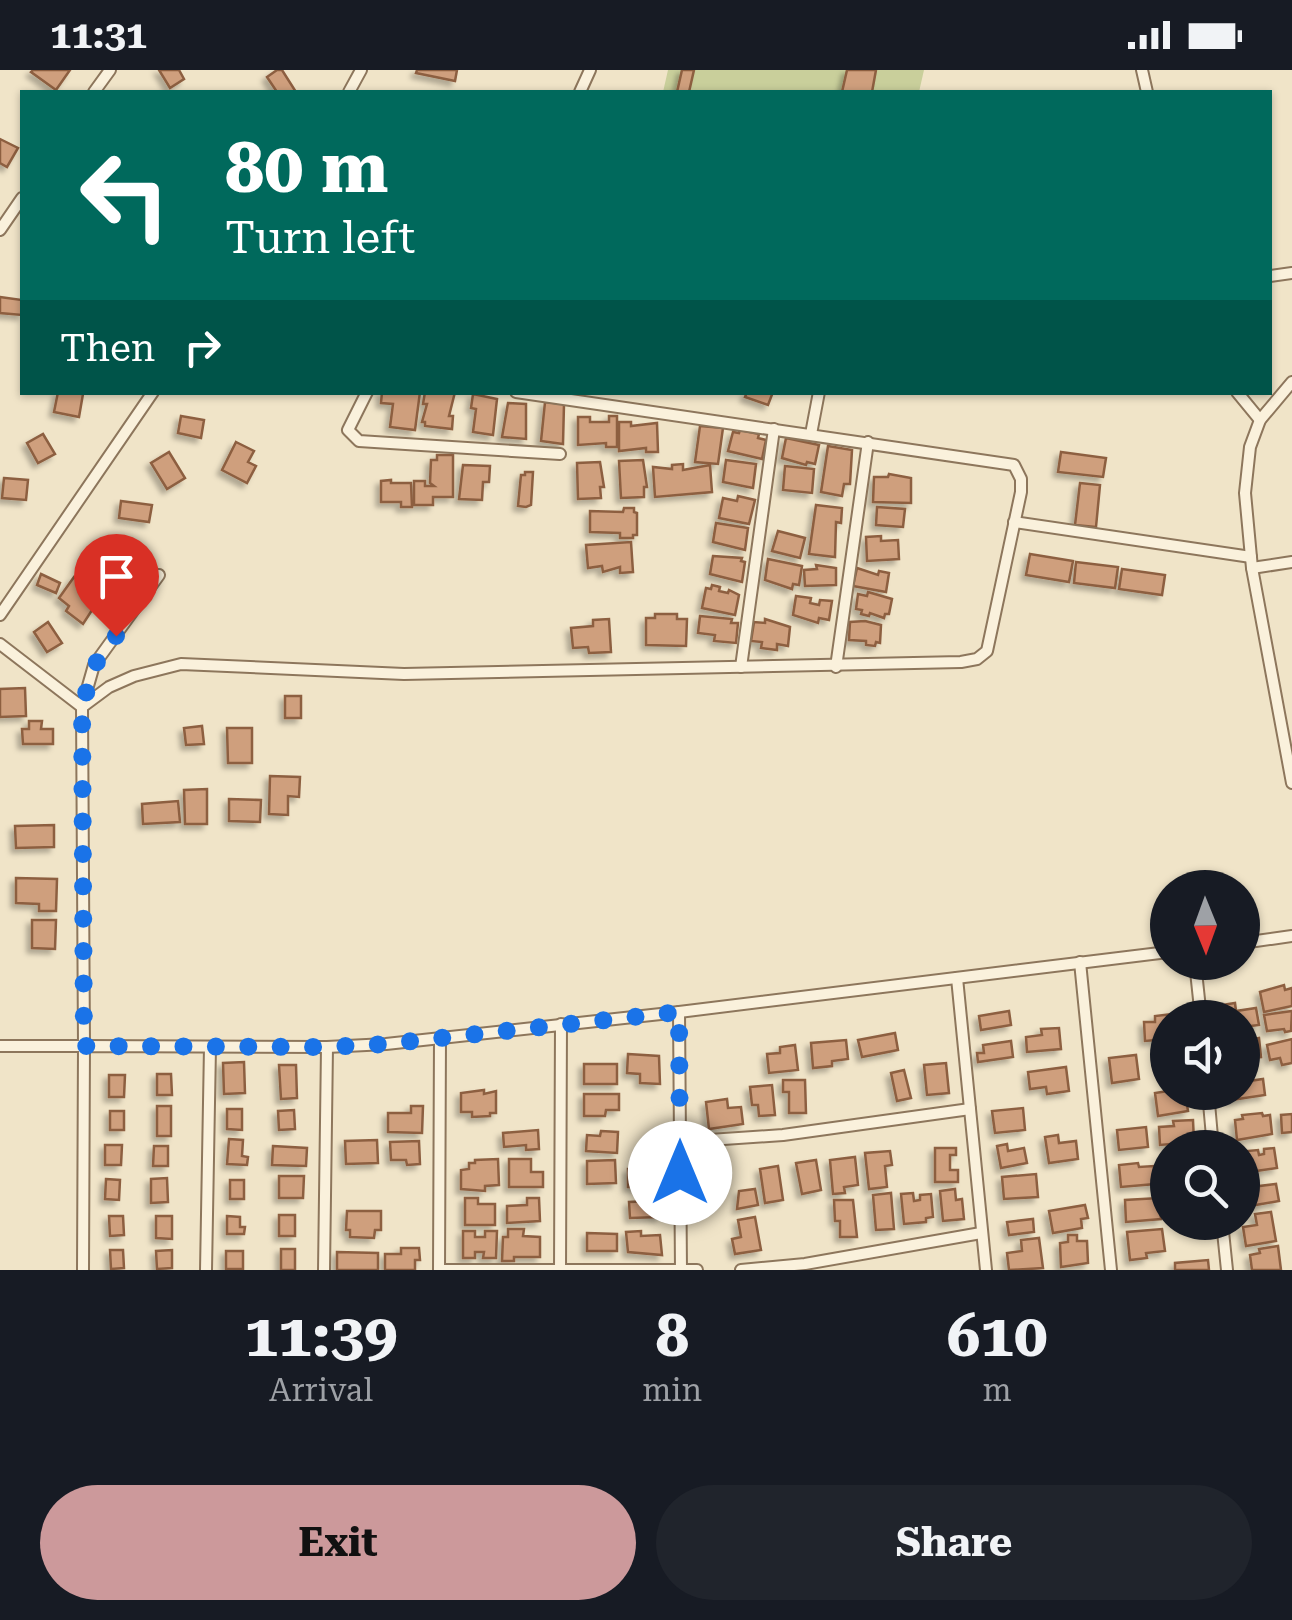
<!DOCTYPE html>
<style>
body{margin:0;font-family:"Roboto Serif",serif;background:#20242c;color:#f1f3f6;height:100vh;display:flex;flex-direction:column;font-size:38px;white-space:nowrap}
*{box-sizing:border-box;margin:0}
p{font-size:32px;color:#9ea1a6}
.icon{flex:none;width:55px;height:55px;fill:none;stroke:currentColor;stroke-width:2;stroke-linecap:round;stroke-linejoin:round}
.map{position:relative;height:1200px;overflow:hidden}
.panel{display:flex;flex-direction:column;background:#171b24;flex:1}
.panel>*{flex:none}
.hud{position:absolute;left:20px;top:20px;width:1252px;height:305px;border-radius:0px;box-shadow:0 2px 8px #0004;background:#00695c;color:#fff;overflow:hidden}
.needle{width:65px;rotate:179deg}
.fabs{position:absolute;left:1150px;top:800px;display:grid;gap:20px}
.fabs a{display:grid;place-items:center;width:110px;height:110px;border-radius:50%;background:#171b24;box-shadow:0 2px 8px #0004;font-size:50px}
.pin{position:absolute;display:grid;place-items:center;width:85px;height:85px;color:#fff;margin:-102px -42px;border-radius:50% 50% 50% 0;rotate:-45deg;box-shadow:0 0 10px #0007}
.pin .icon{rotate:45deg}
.me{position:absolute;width:110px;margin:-55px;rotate:0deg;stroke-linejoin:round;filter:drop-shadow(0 0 8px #0008)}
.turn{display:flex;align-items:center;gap:35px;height:210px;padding:0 40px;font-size:45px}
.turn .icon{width:130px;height:130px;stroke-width:2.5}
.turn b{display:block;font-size:70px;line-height:85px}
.then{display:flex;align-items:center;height:95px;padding:0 40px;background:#0003;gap:20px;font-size:38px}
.eta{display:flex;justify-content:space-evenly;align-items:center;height:170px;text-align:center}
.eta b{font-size:60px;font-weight:700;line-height:70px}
.cta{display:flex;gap:20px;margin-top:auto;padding:20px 40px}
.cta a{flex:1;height:115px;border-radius:60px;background:#cc999b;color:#111;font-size:40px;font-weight:700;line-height:115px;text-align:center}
.cta a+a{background:#20242c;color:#f1f3f6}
.status{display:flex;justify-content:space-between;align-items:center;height:70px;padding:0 50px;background:#171b24;direction:ltr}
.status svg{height:28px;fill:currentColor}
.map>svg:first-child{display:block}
.green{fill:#c9cf9b}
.building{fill:#cf9f7d;stroke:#8d5f41;stroke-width:2.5;filter:url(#shadow)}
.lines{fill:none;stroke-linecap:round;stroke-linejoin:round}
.minor-casing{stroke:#8d765c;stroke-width:14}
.minor{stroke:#faf1dc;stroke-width:10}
.route{stroke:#1a73e8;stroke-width:18;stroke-dasharray:0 32.4}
</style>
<div class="status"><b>11:31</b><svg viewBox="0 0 49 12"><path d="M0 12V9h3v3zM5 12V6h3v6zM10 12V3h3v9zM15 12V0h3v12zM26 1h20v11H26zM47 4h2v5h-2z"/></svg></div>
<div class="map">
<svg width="1292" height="1200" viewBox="0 0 1292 1200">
<defs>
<filter id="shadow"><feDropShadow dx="-4.5" dy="4.5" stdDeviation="2.5" flood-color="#0004"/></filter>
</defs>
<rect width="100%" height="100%" fill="#f0e4c8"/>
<polygon class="green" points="668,0 924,0 919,22 663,22"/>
<g class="building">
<polygon points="33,0 70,0 56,20 31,2"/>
<polygon points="159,0 179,0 184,9 170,18"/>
<polygon points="277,0 282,0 296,22 277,22 267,7"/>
<polygon points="417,0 457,0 455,11 416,3"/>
<polygon points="682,0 694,0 689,22 677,22"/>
<polygon points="847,0 876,0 872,22 842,22"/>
<polygon points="0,69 18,78 7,97 0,93"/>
<polygon points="0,227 22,230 22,245 0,243"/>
<polygon points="58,322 83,324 79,347 54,342"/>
<polygon points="382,322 420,322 415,360 390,357 393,334 381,333"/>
<polygon points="425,322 455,322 449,346 453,346 452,359 425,356 425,352 422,352 427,334 423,334"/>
<polygon points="747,322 773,322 768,335 745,327"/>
<polygon points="473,324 497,329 493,365 473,362 476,339 471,338"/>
<polygon points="545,332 564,334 563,374 541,371"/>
<polygon points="508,333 526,334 526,369 502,367"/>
<polygon points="181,346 204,350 201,368 178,363"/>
<polygon points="609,346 617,346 617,377 606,377 606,373 578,375 578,347 590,347 590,352 609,352"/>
<polygon points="619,352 631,352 631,356 657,353 658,382 646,382 646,378 619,381"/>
<polygon points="700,356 723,358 718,394 695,392"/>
<polygon points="740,360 759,364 758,368 766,370 762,389 728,381 733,362 739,363"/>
<polygon points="43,364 55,384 38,393 27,373"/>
<polygon points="786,368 819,375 815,394 807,392 806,395 782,388"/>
<polygon points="236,372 254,381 248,392 256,396 247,413 222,400"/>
<polygon points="828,376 852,380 850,414 844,414 842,426 821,422"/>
<polygon points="169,382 185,408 167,419 151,393"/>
<polygon points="1061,382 1106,388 1103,407 1058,402"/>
<polygon points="437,385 453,385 453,427 433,427 433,435 414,435 414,411 425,411 425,416 434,416 430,413 431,390 437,390"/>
<polygon points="643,390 647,417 644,417 644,427 621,428 619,391"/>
<polygon points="726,390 756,394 753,418 723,412"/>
<polygon points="600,392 604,417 600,417 601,428 578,429 577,393"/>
<polygon points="683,394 683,400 710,395 712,422 655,427 653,397 672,399 672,395"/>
<polygon points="463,395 490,396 489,412 483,412 482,430 459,429"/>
<polygon points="785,396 814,399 812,423 783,420"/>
<polygon points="525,402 533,402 531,435 526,437 518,436 521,405 525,405"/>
<polygon points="889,404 911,408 911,433 873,432 874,407 888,407"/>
<polygon points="4,408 28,410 26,430 2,428"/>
<polygon points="391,410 391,413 411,413 412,437 401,437 401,432 381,432 381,411"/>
<polygon points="1080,413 1100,415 1096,457 1075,455"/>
<polygon points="738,426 755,430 749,454 719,448 723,428 737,431"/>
<polygon points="121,431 152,435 149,452 119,448"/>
<polygon points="816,435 842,438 841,453 836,452 835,487 809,484"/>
<polygon points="877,437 905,439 903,457 876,455"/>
<polygon points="624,438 634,438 634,442 637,443 637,465 633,465 633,468 620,468 620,463 590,462 590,441 623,442"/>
<polygon points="716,453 748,458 745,480 713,472"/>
<polygon points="778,461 805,468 800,488 772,481"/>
<polygon points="881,466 881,471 898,470 899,489 867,491 866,467"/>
<polygon points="104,469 107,474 112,471 129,496 113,507 93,477"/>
<polygon points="631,472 633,502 620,503 620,497 603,502 602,496 588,498 586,475"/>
<polygon points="1030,484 1073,491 1069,512 1026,505"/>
<polygon points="713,486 742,488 741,491 745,492 742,512 710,504"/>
<polygon points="768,489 802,496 799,515 793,514 792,519 765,510"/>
<polygon points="1076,492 1118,497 1115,518 1074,513"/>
<polygon points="816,495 836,498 836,515 805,516 804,500 817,499"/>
<polygon points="857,498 878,505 879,501 889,503 886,522 853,516"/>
<polygon points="1122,499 1165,505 1162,525 1119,519"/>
<polygon points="41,504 60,513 56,523 37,515"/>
<polygon points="74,507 95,521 89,529 96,534 83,554 66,541 69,536 59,528"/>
<polygon points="712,515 720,517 719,521 728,523 729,520 739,525 735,545 702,538 706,518 711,519"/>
<polygon points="868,522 892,529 889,544 885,544 884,548 870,543 869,546 861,544 862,540 856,539 858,524 867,526"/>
<polygon points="796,526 811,528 810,533 819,535 820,530 832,531 829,550 819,548 818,553 793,545"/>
<polygon points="655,544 677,544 677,549 687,549 686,576 646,575 646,548 655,548"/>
<polygon points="700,546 732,549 731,553 738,553 736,573 714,571 715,565 698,563"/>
<polygon points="609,549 611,582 589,583 588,577 573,578 571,558 593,556 593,550"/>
<polygon points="765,549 790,557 788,576 777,574 777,580 761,578 762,572 751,571 754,552 765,553"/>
<polygon points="865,551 881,555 880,573 876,572 875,576 866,575 866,571 849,570 850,552"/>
<polygon points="48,552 62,573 47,582 34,562"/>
<polygon points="25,618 26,646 0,647 0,619"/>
<rect x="285" y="626" width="16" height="22"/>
<polygon points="29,651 42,651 41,659 53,659 53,674 23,674 22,659 29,659"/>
<polygon points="202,656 204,674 186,675 184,658"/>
<polygon points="227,658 252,658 252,693 228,693"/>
<polygon points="270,706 300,707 299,727 288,726 288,745 269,744"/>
<polygon points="207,719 207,754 185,754 184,720"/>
<polygon points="229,729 261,730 260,752 229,751"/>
<polygon points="178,731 180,752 143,754 142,734"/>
<polygon points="54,755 54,777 16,778 15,756"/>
<polygon points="16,808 57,809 56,841 39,841 39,834 16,833"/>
<polygon points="32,850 56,850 55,879 32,878"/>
<polygon points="1284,915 1285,920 1292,918 1292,936 1264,942 1260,922"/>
<polygon points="1235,933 1236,941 1256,938 1259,955 1242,957 1242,948 1223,948 1222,935"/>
<polygon points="1009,941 1011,955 981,960 979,946"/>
<polygon points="1292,941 1291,961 1285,962 1284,959 1267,961 1264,945"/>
<polygon points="1173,944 1173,948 1168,948 1168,969 1145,971 1144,952 1155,952 1155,946"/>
<polygon points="1059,958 1061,979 1027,982 1026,967 1042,965 1041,959"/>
<polygon points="895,963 898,980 862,987 858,970"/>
<polygon points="1259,968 1261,987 1250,988 1251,995 1242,996 1242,971"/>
<polygon points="1292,969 1292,993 1282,995 1280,988 1270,990 1267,975"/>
<polygon points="846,970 848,989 832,991 832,996 813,998 811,973"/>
<polygon points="1011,971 1013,987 978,992 977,983 984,983 983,975"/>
<polygon points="795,975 798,1000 769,1003 767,984 780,983 780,977"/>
<polygon points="628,984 659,986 660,1014 640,1013 640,1004 627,1003"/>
<polygon points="1136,985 1139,1009 1112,1013 1109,988"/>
<polygon points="244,992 245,1023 224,1024 223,993"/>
<polygon points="946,993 949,1023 927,1025 924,995"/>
<rect x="584" y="994" width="33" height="20"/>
<polygon points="279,995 296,995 297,1028 281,1029"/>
<polygon points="1066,997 1069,1021 1047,1024 1046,1017 1030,1019 1028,1002"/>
<polygon points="904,1000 911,1028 897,1031 891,1003"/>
<polygon points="157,1004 171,1004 172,1025 157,1025"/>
<polygon points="109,1005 125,1005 124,1027 109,1027"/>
<polygon points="1248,1006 1249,1011 1263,1009 1265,1025 1231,1030 1229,1022 1242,1022 1242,1007"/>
<polygon points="783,1010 805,1010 806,1043 789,1043 789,1022 783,1022"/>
<polygon points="772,1015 775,1045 759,1046 758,1035 752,1035 750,1017"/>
<polygon points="484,1020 484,1024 496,1021 496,1043 490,1043 490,1046 472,1047 472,1042 461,1042 461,1023"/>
<polygon points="1168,1021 1185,1022 1188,1041 1158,1046 1155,1023"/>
<polygon points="584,1024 619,1024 619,1040 606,1040 605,1046 584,1046"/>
<polygon points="727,1029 728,1038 741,1037 743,1054 709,1059 706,1032"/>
<rect x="157" y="1036" width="14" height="30"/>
<polygon points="411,1036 423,1036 422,1063 388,1062 388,1043 411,1043"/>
<polygon points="1023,1038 1025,1060 995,1063 992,1041"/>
<polygon points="227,1039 242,1039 242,1060 227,1059"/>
<polygon points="294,1040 295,1059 279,1060 278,1041"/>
<rect x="110" y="1041" width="14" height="19"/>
<polygon points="1262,1043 1263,1046 1270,1045 1272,1064 1237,1070 1235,1050 1243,1049 1242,1045"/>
<polygon points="1292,1044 1292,1062 1282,1063 1281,1045"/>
<polygon points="1193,1050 1194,1072 1160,1075 1159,1057 1174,1056 1173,1051"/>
<polygon points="1146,1057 1148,1077 1119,1080 1117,1060"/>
<polygon points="538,1060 539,1079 526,1080 526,1075 504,1077 503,1063"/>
<polygon points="601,1061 618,1062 617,1083 586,1081 587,1065 600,1066"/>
<polygon points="1058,1065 1059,1073 1076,1071 1078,1089 1049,1093 1045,1067"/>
<polygon points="229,1069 243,1070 242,1086 248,1087 247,1095 227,1094"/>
<polygon points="377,1070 378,1093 346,1094 345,1071"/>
<polygon points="419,1071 420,1094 407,1095 406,1090 391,1090 390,1072"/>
<polygon points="1007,1074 1008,1081 1024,1078 1027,1093 1001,1098 997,1076"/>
<polygon points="105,1075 122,1075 121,1095 105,1095"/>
<polygon points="154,1076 168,1076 168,1096 153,1096"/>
<polygon points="273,1076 307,1078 306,1096 272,1095"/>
<polygon points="935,1078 956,1078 956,1085 950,1085 950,1100 958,1100 958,1112 935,1112"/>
<polygon points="1274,1078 1277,1098 1242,1103 1242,1085 1248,1085 1247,1081 1258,1080 1259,1085 1264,1084 1264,1079"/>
<polygon points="890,1081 892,1095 885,1096 887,1117 869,1119 865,1083"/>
<polygon points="855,1087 858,1115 844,1117 845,1123 833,1124 830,1090"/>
<polygon points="498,1089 499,1115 485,1116 485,1121 461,1119 461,1100 469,1099 469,1093 475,1093 475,1090"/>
<polygon points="509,1089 531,1089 531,1102 543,1102 543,1117 509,1117"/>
<polygon points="615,1090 616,1113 587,1114 587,1091"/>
<polygon points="816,1090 821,1120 802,1124 796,1093"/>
<polygon points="1138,1093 1139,1097 1154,1096 1155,1114 1121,1117 1119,1095"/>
<polygon points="647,1095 660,1095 660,1117 628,1117 628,1099 647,1099"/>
<polygon points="778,1096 783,1130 765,1133 760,1099"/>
<polygon points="1036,1104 1038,1127 1004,1129 1002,1107"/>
<polygon points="279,1106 304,1106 303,1128 279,1128"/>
<polygon points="167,1108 168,1132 151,1133 151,1109"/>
<polygon points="106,1109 120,1110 119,1130 105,1129"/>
<rect x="230" y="1110" width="14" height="19"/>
<polygon points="1258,1111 1259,1116 1276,1114 1279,1131 1244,1137 1244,1114"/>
<polygon points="755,1119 758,1135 737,1139 739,1121"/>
<polygon points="955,1119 956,1130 962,1129 964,1149 943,1151 940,1121"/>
<polygon points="891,1123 894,1159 876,1160 873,1125"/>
<polygon points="913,1123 914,1131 920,1130 920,1125 931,1124 933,1147 926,1148 926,1152 904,1154 901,1124"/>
<polygon points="650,1126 659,1126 660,1147 630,1148 629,1132 650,1131"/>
<polygon points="465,1128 478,1128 478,1134 495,1134 495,1155 465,1155"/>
<polygon points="527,1128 539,1128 540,1151 507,1153 507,1136 527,1135"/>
<polygon points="1159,1128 1161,1149 1126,1152 1125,1130"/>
<polygon points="834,1130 853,1130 857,1167 840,1167 840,1151 835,1151"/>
<polygon points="1085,1135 1088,1148 1081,1149 1082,1158 1053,1163 1049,1141"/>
<polygon points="347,1141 381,1141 381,1160 375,1160 374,1168 350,1167 350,1160 346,1160"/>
<polygon points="1271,1142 1276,1171 1246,1176 1243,1157 1257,1155 1255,1144"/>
<rect x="279" y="1145" width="16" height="21"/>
<polygon points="109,1146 123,1146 124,1165 110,1166"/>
<polygon points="156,1146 172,1146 172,1169 156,1168"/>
<polygon points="227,1146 240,1147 240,1157 245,1157 244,1164 227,1164"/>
<polygon points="755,1147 761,1180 735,1184 732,1169 741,1167 738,1150"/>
<polygon points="1033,1149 1034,1162 1009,1165 1007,1152"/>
<polygon points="508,1159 524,1159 523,1166 540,1167 540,1187 514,1187 514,1191 502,1191 503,1167 508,1167"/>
<polygon points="1162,1159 1165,1181 1146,1183 1147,1188 1130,1190 1127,1162"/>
<polygon points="463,1161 475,1161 475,1167 485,1167 485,1161 497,1161 496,1188 483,1188 484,1182 475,1182 475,1188 463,1188"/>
<polygon points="641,1161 641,1166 660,1165 662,1185 628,1182 626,1162"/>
<polygon points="587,1163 617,1164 617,1181 587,1181"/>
<polygon points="1068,1165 1077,1165 1077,1171 1087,1171 1088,1193 1061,1197 1060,1173 1068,1172"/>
<polygon points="1039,1168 1043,1198 1009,1200 1007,1183 1022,1181 1021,1170"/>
<polygon points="1278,1176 1281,1200 1252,1200 1250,1185 1260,1183 1259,1179"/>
<polygon points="401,1178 419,1178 420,1190 415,1190 415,1200 385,1200 385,1184 401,1184"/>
<rect x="281" y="1179" width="14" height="21"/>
<polygon points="110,1180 123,1180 124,1198 111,1199"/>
<polygon points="172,1180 172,1198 157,1199 156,1181"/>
<rect x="226" y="1181" width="17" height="18"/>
<polygon points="337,1182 378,1183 378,1200 337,1200"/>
<polygon points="1208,1190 1209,1200 1175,1200 1175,1193"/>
</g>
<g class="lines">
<defs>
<g id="minor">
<polyline points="1142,0 1147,22"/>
<polyline points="94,22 110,0"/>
<polyline points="349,22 361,0"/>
<polyline points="580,22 590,0"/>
<polyline points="0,160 22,128"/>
<polyline points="1270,206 1292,203"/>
<polyline points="1292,312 1260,350 1250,377 1245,423 1252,498 1292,713"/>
<polyline points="367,322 348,360 359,371 560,384"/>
<polyline points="1237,322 1260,350"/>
<polyline points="811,364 819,322"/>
<polyline points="1014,452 1251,487"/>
<polyline points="1252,498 1292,492"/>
<polyline points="0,545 153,322"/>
<polyline points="0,574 82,637"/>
<polyline points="741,597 774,359"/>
<polyline points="836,597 868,372"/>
<polyline points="82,637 109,617 134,606 181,594 404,604 961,592 977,589 987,581 1021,422 1021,409 1014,395 516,322"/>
<polyline points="1242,873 1292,866"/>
<polyline points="1080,892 1111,1200"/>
<polyline points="1195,892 1201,948"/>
<polyline points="957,908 986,1200"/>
<polyline points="679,942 681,1200"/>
<polyline points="0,976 84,976 82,637 94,595 159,505"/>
<polyline points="1208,1022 1213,1078"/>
<polyline points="680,1072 783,1065 970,1039"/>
<polyline points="1222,1152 1227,1200"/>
<polyline points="83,1200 84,976 327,977 386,974 679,942 1168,882"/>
<polyline points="206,1200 210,977"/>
<polyline points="324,1200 327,977"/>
<polyline points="439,1200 697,1200"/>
<polyline points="439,1200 440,968"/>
<polyline points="560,1200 561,954"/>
<polyline points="741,1200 805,1194 981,1163"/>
</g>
</defs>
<use href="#minor" class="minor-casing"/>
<use href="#minor" class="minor"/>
</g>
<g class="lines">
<polyline class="route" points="116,566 94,596 82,637 84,976 327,977 386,974 679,942 680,1103"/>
</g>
</svg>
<div class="fabs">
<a><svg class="needle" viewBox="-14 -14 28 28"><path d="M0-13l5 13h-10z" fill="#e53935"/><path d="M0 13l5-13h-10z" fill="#9ea1a6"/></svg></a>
<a><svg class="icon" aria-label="sound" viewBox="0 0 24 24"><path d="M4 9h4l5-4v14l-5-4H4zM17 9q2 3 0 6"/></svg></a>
<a><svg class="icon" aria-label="search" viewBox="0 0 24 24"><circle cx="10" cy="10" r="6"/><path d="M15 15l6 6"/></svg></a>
</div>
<div class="pin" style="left:116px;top:566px;background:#d93025"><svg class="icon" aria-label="arrive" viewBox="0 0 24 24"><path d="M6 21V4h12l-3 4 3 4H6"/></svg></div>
<svg class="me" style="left:680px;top:1103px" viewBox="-20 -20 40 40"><circle r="19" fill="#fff"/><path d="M0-13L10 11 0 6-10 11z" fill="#1a73e8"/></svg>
<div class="hud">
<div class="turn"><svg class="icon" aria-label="left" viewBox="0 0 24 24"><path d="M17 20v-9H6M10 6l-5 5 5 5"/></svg><div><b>80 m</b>Turn left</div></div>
<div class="then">Then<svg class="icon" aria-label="right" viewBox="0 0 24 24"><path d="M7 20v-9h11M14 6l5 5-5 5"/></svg></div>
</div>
</div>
<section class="panel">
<div class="eta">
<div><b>11:39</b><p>Arrival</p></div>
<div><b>8</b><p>min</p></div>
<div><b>610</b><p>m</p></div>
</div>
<div class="cta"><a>Exit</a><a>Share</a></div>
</section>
